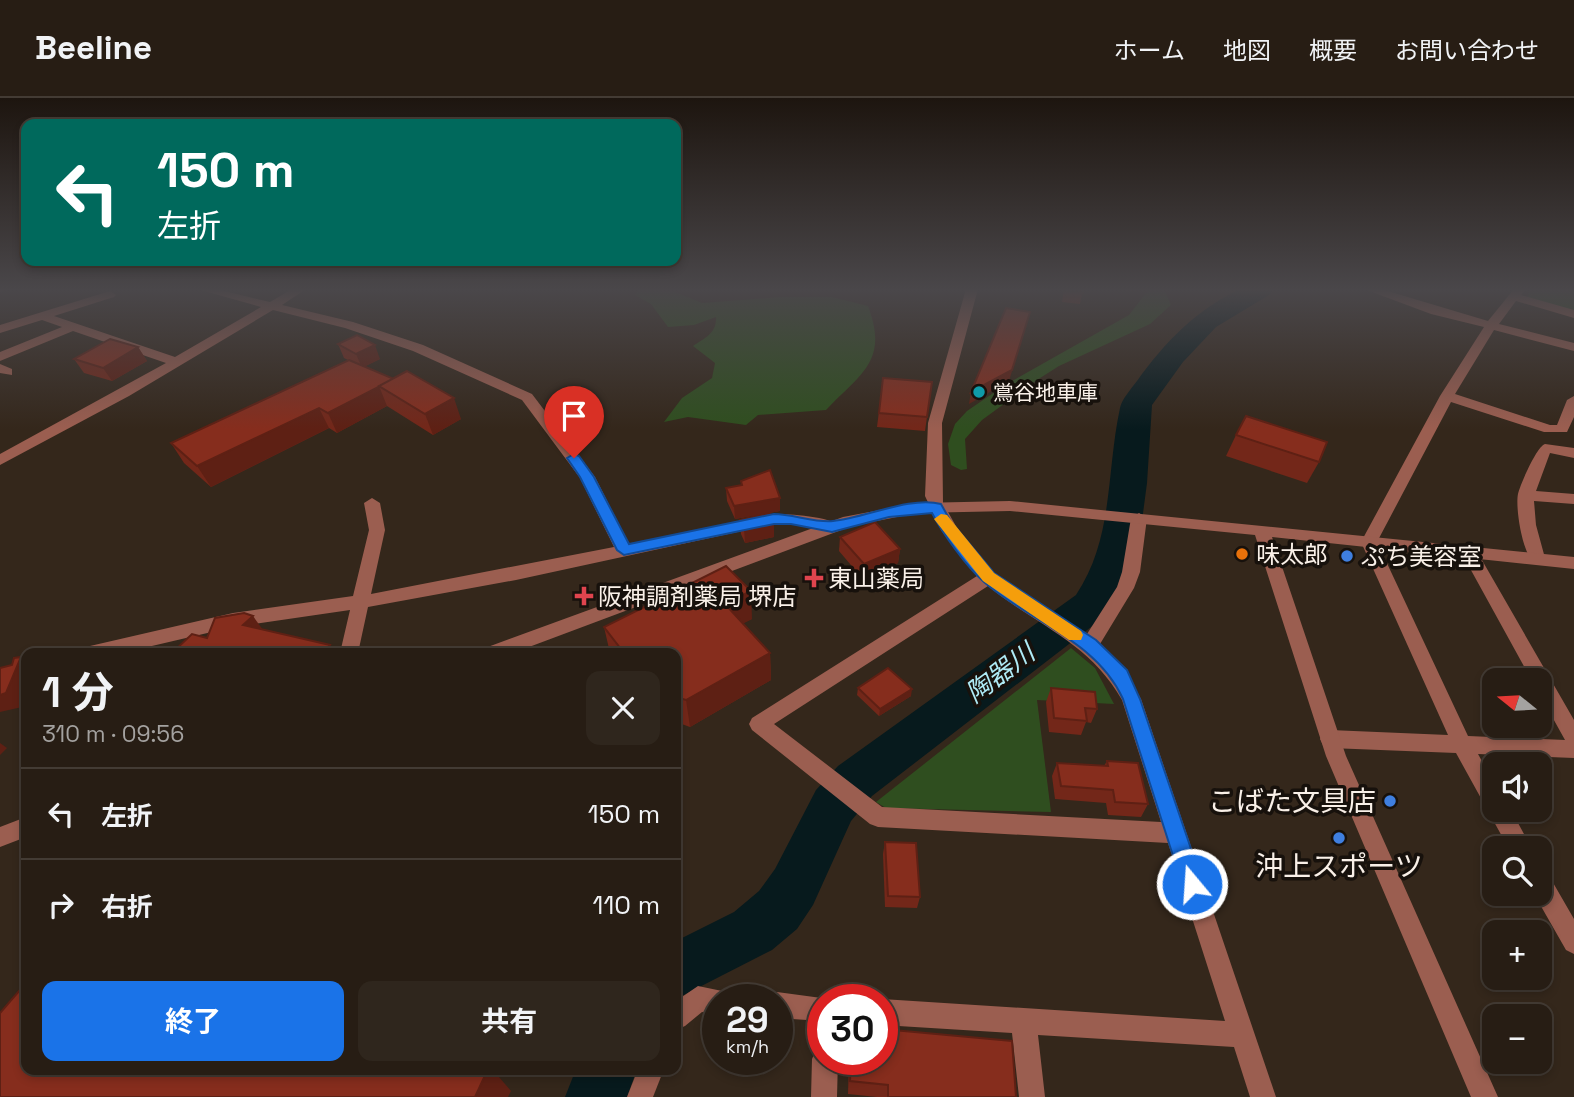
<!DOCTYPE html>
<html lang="ja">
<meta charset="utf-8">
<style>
body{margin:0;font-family:"Space Grotesk","Noto Sans JP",sans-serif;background:#2f261d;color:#f1f3f6;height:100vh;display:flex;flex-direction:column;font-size:26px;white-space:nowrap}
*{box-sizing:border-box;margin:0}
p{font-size:23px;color:#a4a2a0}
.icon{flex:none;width:38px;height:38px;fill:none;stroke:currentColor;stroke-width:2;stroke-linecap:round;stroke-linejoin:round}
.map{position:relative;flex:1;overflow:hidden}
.side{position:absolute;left:21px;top:550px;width:660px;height:427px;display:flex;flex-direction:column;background:#271d14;border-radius:14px;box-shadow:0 4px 10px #0003,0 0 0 2px #433b34}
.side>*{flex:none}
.hud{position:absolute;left:21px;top:21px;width:660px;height:147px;border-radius:14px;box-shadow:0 4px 10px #0003,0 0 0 2px #433b34;background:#00695c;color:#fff;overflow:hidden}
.needle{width:46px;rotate:288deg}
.fabs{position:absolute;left:1482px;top:570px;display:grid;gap:14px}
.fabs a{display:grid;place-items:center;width:70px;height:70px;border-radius:14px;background:#271d14;box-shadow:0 4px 10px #0003,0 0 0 2px #433b34;font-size:35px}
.speed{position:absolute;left:702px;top:886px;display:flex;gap:14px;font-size:35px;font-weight:700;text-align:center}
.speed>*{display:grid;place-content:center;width:91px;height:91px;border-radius:50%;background:#271d14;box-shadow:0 4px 10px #0003,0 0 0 2px #433b34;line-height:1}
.speed small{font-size:18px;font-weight:400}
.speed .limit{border:10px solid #d22;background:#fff;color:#111}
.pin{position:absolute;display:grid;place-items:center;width:60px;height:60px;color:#fff;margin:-72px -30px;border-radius:50% 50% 50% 0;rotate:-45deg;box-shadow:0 0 7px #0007}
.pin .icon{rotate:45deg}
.me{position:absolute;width:77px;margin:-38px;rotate:342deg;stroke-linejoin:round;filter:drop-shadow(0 0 5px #0008)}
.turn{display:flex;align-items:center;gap:24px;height:147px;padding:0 21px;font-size:32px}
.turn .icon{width:91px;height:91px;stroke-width:2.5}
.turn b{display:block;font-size:49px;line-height:60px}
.round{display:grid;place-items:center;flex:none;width:74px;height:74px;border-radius:14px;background:#2f261d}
.overview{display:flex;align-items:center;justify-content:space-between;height:119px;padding:0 21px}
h1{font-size:42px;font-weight:700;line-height:52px}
.cta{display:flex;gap:14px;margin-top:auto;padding:14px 21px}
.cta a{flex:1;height:80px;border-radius:14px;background:#1a73e8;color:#fff;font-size:28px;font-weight:700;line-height:80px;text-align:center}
.cta a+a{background:#2f261d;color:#f1f3f6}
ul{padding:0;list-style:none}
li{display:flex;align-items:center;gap:21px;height:91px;padding:0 21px;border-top:2px solid #433b34}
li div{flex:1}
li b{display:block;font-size:26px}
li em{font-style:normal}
header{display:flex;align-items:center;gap:42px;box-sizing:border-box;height:98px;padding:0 35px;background:#271d14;border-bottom:2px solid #433b34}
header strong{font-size:33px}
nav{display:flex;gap:38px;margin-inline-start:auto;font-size:24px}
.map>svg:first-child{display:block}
.green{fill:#2f4e1f}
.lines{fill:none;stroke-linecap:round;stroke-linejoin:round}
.river{fill:#071a1d;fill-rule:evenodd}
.minor{fill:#9b5e50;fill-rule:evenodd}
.tertiary{fill:#9b5e50;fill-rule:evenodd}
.wall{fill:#732719}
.shaded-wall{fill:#5e2014}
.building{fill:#862d1d;stroke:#5e2014;stroke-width:2}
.route{fill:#1a73e8;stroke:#114b97;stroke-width:2}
.slow{fill:#f59e0b}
.culture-dot{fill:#0f9aa8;stroke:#17110c;stroke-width:2.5}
.food-dot{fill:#e8710a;stroke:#17110c;stroke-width:2.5}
.shop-dot{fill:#3f7fe0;stroke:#17110c;stroke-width:2.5}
.health-dot{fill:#e0444e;stroke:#17110c;stroke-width:2.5}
.labels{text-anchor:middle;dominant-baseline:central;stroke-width:7;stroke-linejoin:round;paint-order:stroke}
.far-poi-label{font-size:21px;fill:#f9f0e8;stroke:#17110c;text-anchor:start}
.poi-label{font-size:24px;fill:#f9f0e8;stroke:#17110c;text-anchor:start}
.water-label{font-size:26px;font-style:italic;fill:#afebf6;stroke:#17110c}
.near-poi-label{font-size:28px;fill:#f9f0e8;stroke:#17110c;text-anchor:end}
</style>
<header>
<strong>Beeline</strong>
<nav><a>ホーム</a><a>地図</a><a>概要</a><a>お問い合わせ</a></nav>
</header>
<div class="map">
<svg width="1574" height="999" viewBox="0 0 1574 999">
<rect width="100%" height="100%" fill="#34271b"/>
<g class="green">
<path d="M639,191L673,193L702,205L780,199H832L868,208C889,263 861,275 826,312L758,317L746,327L688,319L664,324L682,300L712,280L715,265L693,248C705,240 717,235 716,219L694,227L668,229L651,206L635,197Z"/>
<polygon points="1149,191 1164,191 1171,207 1150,226 1059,268 1037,282 982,322 965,341 967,371 961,372 951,367 948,346 955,326 967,313 1005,287 1129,217"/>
<polygon points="1531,191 1574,191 1574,213 1527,199"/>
<polygon points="1071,550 1095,570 1114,606 1037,602 1051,714 886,710 876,704"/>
</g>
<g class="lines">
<g class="river">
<path d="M1240,191H1273L1269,197L1216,229L1183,264L1152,307L1147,385L1140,438L1123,487L1104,519L872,698L851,723L813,807L797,831L772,852L676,901V843L734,814L759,793L775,771L816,692L838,668L1076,497C1114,440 1106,375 1120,310C1122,301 1131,291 1137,283C1165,244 1196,212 1240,191Z"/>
<polygon points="576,971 637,971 627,999 565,999"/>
</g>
<g class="minor">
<polygon points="0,191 8,191 0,194"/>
<path d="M197,191H216L270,204L292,191H306L282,207L353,224L423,247L532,296L595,379L629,446L774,416C789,416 831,418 840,429L832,434L791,426H774L516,482L368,509L358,555H340L350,512L233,529L122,555H81L83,550L90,548L233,515L353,498L369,432L364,405L372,400L380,405L385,432L371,496L614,449L580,380L522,302L413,253L345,230L273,212L129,298L0,367V356L166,265L73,233L0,263V254L62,229L42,222L0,235V227L110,193L116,197L114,199L54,218L175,259L261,209Z"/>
<path d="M966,191H978L942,325L943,405L957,430L993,474L1087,536L1117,489L1122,474L1131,420L1139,415L1147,420L1140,474L1134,490L1100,546L1125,573L1141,601L1276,999H1250L1234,949L1038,937L1045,999H1019L1012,935L882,927V901L1225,923L1168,745L878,729L870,726L752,632L749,626L752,620L977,478L941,432L925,398L928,325ZM988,488C1037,528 1089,544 1122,602L1161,724L882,709L774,626Z"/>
<polygon points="1364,191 1381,191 1488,223 1514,191 1526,191 1521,197 1574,212 1574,220 1516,203 1499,226 1574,245 1574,253 1494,232 1455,296 1550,327 1557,327 1567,302 1574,298 1574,319 1567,334 1544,334 1451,304 1377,444 1468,638 1565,642 1540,597 1540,583 1532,583 1461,454 1469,448 1475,450 1574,622 1574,660 1478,656 1494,685 1494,712 1511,712 1532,751 1509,751 1456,655 1330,650 1323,647 1320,641 1323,635 1330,632 1448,637 1361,444 1440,298 1484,229 1431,216"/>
<polygon points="0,266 12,271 12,277 0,275"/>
<path d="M1545,346L1574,350V360L1550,355L1536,393L1574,396V406L1534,403L1536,427L1545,460L1537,466C1523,462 1515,410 1518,396C1520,387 1537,348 1545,346Z"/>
<polygon points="1540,773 1548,776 1574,821 1574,856 1566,852 1534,796 1540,796"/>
<polygon points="698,888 727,894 730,901 718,901 718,916 702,914 685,928 676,932 676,903"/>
<polygon points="777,894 829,901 822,901 822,923 777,920 777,901 767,901"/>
<polygon points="822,949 822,961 838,961 837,999 811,999 812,961 816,952"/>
<polygon points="638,971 664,971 653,999 627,999"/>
</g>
<g class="tertiary">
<polygon points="1010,403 1574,459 1574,471 1272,439 1346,658 1498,999 1471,999 1326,658 1255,437 1010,413 917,415 852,428 513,555 483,555 485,550 843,419 917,405"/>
<polygon points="26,719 26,739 0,749 0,729"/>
</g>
</g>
<g class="wall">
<polygon points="1064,191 1083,191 1080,206 1062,204"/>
<polygon points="1115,191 1139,191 1138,194"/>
<polygon points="338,246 380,261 365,268 461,321 433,337 387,308 337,335 329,330 211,389 184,365 171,345 348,262 344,260"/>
<polygon points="138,249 147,263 112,283 84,275 74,261"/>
<polygon points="883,280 932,284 925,333 877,329"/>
<polygon points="1236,337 1319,364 1307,385 1226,358"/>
<polygon points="741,383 780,413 735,421 727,403 726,390 741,387"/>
<polygon points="740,422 774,439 745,445 741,436"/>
<polygon points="840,439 900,451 898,465 862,480 839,453"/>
<polygon points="752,521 743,525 770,555 771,582 690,629 676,624 676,555 610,555 604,529"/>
<polygon points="858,590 911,598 879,618 857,597"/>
<polygon points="1051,590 1097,611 1091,625 1086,624 1081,637 1049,634 1046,604"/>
<polygon points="1107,663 1148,706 1141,719 1108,717 1106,705 1055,701 1052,678 1057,665 1104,668"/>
<polygon points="885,744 920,799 917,810 885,809 883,756"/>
<polygon points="849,961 882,961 1016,999 877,999 848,996"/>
</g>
<g class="shaded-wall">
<polygon points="1030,214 1009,283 969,306 971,294"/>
<polygon points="375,247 380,261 362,270 356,256"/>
<polygon points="138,249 147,263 112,283 103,270"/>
<polygon points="379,288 387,308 337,335 328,315"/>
<polygon points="454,300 461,321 433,337 425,316"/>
<polygon points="319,310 329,330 211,389 197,368"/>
<polygon points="780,400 780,413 735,421 734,408"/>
<polygon points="774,425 774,439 745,445 744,430"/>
<polygon points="900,451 898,465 862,480 864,466"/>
<polygon points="751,493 752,521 727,534 725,506"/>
<polygon points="253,518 263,532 243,527"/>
<polygon points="330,547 335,555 324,555"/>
<polygon points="770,555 771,582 690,629 686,602"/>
<polygon points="21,559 26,564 26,597 22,609 0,614 0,597"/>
<polygon points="912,591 911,598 879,618 880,611"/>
<polygon points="0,645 7,650 0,657"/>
<polygon points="488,971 492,971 511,993 508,999 475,999"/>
</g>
<g class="building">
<polygon points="1065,191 1083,191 1083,195 1065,192"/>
<polygon points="1006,210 1030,214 1012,272 971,294"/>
<polygon points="357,237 375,247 356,256 338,246"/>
<polygon points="110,241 138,249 103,270 74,261"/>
<polygon points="349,262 394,281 328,315 319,310 197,368 171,345"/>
<polygon points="407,273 454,300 425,316 379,288"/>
<polygon points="883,280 932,284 927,319 879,315"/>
<polygon points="1246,318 1327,344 1319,364 1236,337"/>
<polygon points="770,372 780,400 734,408 726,390 742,387 741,383"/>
<polygon points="770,415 774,425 744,430 740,422"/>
<polygon points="875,424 900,451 864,466 840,439"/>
<polygon points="726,468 751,493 725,506 770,555 686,602 676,599 676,555 624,555 604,529"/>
<polygon points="244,515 253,518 243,527 330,547 324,555 172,555 192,536 207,540 215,520"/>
<polygon points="21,559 6,595 0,597 0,570 12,567 14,560"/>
<polygon points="888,570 912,591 880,611 858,590"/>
<polygon points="1051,590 1095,594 1097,611 1085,610 1087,623 1054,620"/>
<polygon points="1107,663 1138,665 1148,706 1115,704 1113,692 1061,688 1057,665 1108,668"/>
<polygon points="885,744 916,745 920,799 888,798"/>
<polygon points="26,885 26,971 488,971 475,999 0,999 0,915"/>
<polygon points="882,931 1012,943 1016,999 888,999 888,987 850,983 851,961 882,961"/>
</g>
<linearGradient id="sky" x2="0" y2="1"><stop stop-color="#1d150f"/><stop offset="0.58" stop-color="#4a474a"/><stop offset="1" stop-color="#4a474a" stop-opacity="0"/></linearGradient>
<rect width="1574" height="331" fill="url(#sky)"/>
<path class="route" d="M574,356L579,358L594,379L629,446L774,416C793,416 815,425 833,423C865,420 910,398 941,406L951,424L994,475L1096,542L1127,572L1140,601L1203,786L1199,793L1192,796L1185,793L1182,786L1123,601C1096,542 1030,524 984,484C966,468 943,436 932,415L889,419L832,434L791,426H774L624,457L617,452L580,379L567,360Z"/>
<polygon class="slow" points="941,416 947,417 994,475 1081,533 1083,537 1081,542 1069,542 983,483 934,421"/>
<circle class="culture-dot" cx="979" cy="294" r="7"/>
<circle class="food-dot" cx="1242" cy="456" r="7"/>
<g class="shop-dot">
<circle cx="1347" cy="458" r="7"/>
<circle cx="1390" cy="703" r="7"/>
<circle cx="1339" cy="740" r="7"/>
</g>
<g class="health-dot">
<path d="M810.5 469.5h7v7h7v7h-7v7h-7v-7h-7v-7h7z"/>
<path d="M580.5 487.5h7v7h7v7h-7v7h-7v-7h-7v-7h7z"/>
</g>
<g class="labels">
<g class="far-poi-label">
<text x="993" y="294">鴬谷地車庫</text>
</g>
<g class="poi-label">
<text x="1256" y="456">味太郎</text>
<text x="1361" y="458">ぷち美容室</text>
<text x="828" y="480">東山薬局</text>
<text x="598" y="498">阪神調剤薬局 堺店</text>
</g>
<g class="water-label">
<text transform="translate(1000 575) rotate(-37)">陶器川</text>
</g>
<g class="near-poi-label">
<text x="1376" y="703">こばた文具店</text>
<text x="1339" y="768" text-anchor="middle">沖上スポーツ</text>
</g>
</g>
</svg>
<div class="fabs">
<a><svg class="needle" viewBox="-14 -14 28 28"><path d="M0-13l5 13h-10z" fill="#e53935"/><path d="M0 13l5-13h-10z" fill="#a4a2a0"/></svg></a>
<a><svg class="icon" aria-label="sound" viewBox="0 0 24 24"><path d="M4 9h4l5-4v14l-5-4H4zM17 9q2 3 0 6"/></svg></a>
<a><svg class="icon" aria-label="search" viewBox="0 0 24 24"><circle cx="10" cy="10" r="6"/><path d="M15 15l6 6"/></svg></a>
<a>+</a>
<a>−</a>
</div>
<div class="speed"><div>29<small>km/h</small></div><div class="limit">30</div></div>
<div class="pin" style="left:574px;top:360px;background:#d93025"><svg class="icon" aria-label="arrive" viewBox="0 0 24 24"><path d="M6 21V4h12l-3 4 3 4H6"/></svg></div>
<svg class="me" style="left:1192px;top:786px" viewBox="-20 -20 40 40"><circle r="17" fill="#1a73e8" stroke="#fff" stroke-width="3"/><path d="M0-11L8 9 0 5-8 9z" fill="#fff"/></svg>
<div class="hud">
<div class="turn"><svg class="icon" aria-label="left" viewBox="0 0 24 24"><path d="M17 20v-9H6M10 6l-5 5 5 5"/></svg><div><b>150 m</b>左折</div></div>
</div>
<section class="side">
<div class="overview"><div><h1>1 分</h1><p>310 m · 09:56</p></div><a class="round"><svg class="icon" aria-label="close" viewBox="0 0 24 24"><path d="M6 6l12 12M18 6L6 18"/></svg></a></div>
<ul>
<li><svg class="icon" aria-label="left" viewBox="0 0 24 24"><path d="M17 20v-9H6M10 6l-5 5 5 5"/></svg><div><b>左折</b></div><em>150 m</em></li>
<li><svg class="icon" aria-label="right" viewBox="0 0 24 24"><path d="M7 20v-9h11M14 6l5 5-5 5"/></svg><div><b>右折</b></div><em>110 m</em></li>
</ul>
<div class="cta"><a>終了</a><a>共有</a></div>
</section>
</div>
